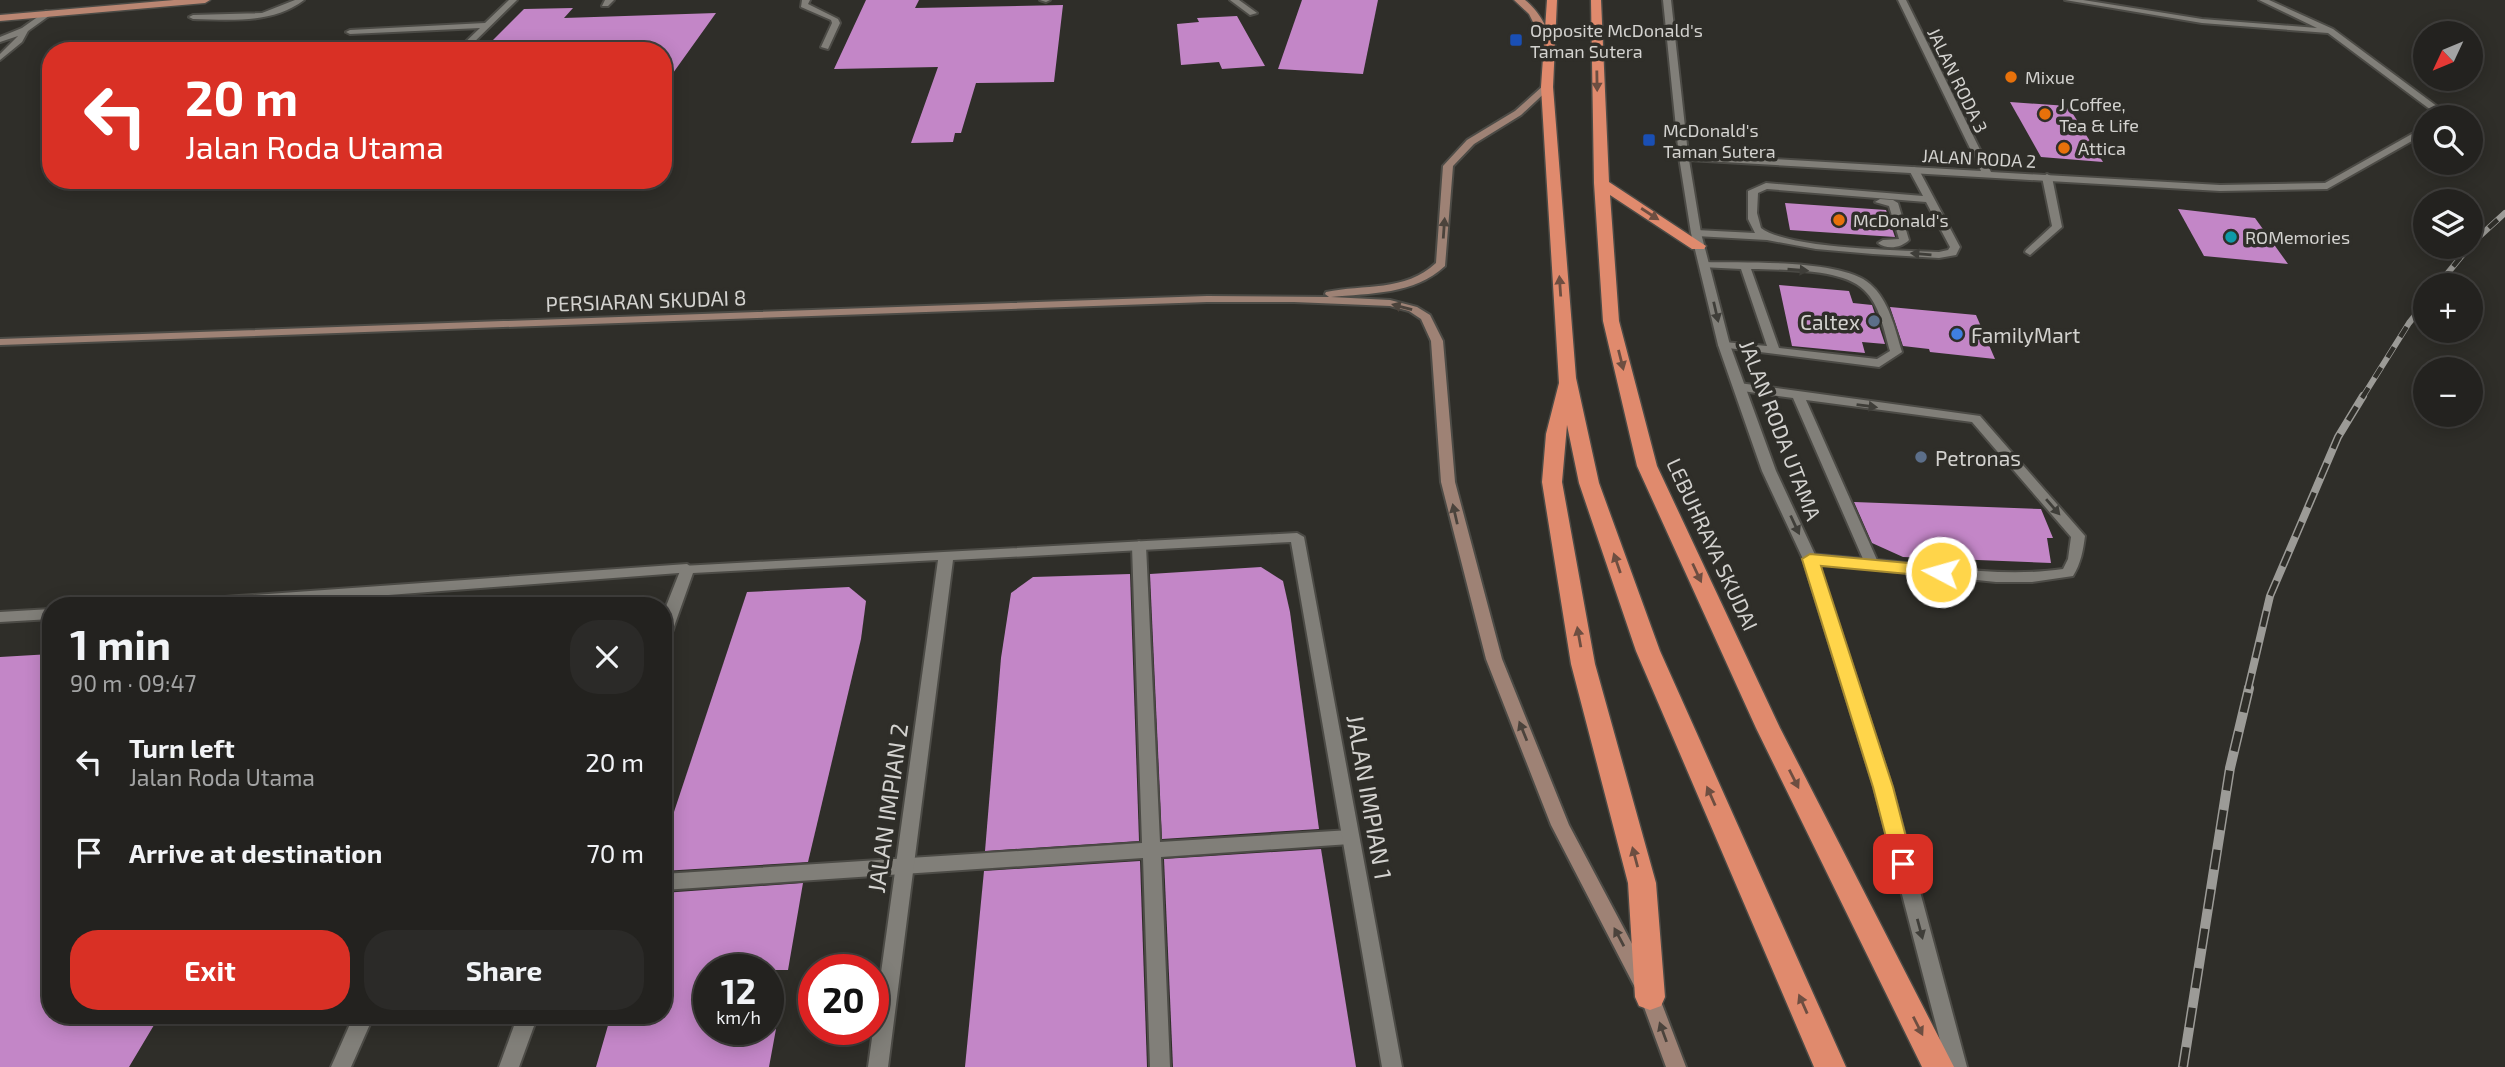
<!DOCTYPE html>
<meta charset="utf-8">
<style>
body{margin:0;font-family:"Exo 2",sans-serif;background:#2b2a28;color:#f1f3f6;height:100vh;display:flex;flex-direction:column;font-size:26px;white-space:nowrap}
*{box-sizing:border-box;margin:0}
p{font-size:23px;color:#a3a4a4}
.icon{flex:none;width:38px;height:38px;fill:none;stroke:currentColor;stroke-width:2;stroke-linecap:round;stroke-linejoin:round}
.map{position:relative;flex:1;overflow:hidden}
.drawer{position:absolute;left:42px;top:597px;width:630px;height:427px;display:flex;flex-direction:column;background:#23221f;border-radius:28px;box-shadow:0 4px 18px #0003,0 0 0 2px #403f3d}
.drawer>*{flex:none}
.hud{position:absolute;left:42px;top:42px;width:630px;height:147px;border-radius:28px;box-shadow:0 4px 18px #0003,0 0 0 2px #403f3d;background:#d93025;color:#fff;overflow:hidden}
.needle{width:46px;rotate:226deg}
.controls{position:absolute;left:2413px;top:21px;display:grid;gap:14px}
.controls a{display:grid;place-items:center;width:70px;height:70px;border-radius:50%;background:#23221f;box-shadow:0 4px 18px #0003,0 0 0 2px #403f3d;font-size:35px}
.speed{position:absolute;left:693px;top:954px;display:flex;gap:14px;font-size:35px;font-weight:700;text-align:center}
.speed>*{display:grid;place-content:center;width:91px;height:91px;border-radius:50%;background:#23221f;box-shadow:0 4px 18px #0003,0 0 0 2px #403f3d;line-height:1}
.speed small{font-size:18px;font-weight:400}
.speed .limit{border:10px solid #d22;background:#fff;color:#111}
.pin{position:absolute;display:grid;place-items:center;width:60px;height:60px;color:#fff;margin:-30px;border-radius:14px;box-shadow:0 4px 10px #0006}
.me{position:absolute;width:77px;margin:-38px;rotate:276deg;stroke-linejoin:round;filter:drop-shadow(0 0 5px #0008)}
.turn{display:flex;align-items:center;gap:24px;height:147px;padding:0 28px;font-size:32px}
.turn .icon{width:91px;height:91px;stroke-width:2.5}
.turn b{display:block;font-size:49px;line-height:60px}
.round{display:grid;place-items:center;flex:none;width:74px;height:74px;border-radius:28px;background:#2b2a28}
.headline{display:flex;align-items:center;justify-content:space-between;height:119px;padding:0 28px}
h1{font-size:42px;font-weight:700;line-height:52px}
.cta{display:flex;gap:14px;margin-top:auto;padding:14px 28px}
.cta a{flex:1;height:80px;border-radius:28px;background:#d93025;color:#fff;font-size:28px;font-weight:700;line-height:80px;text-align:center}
.cta a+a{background:#2b2a28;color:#f1f3f6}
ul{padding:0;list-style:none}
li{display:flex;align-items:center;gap:21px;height:91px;padding:0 28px}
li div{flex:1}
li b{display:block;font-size:26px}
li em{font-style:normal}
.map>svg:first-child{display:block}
.building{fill:#c386c7}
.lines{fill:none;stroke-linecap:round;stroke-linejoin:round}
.lane-casing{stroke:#4c4b46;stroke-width:4}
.street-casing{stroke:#4c4b46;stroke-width:4}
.secondary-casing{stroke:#4c4b46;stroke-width:4}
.primary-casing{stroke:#4c4b46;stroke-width:3}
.highway-casing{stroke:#4c4b46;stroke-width:3}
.lane{fill:#817f79;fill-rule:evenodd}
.street{fill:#817f79;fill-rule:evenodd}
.secondary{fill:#9e8275;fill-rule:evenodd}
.primary{fill:#ba8672;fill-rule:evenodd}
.highway{fill:#e08a6d;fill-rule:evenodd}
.rail-far2-casing{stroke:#9c9b97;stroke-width:6}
.rail-far1-casing{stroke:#9c9b97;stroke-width:8}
.rail-casing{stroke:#9c9b97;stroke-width:10}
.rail-far2{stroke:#2f2e29;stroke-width:4.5;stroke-dasharray:12;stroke-linecap:butt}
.rail-far1{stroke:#2f2e29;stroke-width:5;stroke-dasharray:16;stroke-linecap:butt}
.rail{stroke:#2f2e29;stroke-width:7;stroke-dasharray:20;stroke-linecap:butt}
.oneway{fill:#6d4e41}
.oneway2{fill:#4b433c}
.oneway3{fill:#3f3e39}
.route{fill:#ffd54a;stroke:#a68a30;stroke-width:2}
.transit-dot{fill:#1a4fb4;stroke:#2f2e29;stroke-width:2.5}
.food-dot{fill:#e8710a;stroke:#2f2e29;stroke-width:2.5}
.culture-dot{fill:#0f9aa8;stroke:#2f2e29;stroke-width:2.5}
.service-dot{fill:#5c6f8a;stroke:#2f2e29;stroke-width:2.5}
.shop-dot{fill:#3f7fe0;stroke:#2f2e29;stroke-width:2.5}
.labels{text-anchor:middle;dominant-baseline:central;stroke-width:7;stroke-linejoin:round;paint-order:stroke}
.far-poi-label{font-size:18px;fill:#d3d2cf;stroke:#2f2e29;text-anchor:start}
.far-street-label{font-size:18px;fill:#d3d2cf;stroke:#2f2e29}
.street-label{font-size:21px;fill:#d3d2cf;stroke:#2f2e29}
.poi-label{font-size:21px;fill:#d3d2cf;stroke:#2f2e29;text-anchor:start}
.near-street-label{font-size:24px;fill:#d3d2cf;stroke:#2f2e29}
</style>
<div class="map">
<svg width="2505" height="1067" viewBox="0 0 2505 1067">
<rect width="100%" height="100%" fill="#2f2e29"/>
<g class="building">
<polygon points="866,0 919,0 915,8 1063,5 1054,82 976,83 961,133 955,133 953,142 911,143 938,67 834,69"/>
<polygon points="1302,0 1378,0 1363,74 1278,69"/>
<polygon points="573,8 564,18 716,13 663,87 663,51 482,51 524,9"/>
<polygon points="1237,16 1265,66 1222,69 1219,62 1181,65 1177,24 1199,22 1197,18"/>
<polygon points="2010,102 2068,106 2103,162 2041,157"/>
<polygon points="1785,203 1886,210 1895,237 1790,230"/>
<polygon points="2178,209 2255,218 2288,264 2204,256"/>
<polygon points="1779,285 1849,291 1853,303 1872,305 1885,344 1862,342 1865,353 1792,346"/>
<polygon points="1890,307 1976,315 1995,359 1930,352 1929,349 1903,346"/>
<polygon points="1854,502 2041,509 2053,538 2047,538 2051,563 1903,557 1872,543"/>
<polygon points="1261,567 1283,581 1290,612 1319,829 1162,839 1150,574"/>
<polygon points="1130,574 1139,841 985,851 1001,658 1011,593 1033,577"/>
<polygon points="849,587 866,601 861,639 808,862 663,871 663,845 747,592"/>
<polygon points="51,654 51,1015 160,1015 129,1067 0,1067 0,657"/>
<polygon points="1321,849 1356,1067 1173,1067 1164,859"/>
<polygon points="1140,861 1147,1067 965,1067 984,871"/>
<polygon points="803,883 788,970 709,970 709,1029 776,1029 769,1067 596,1067 611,1015 663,1015 663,893"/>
</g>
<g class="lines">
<defs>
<g id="lane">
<path d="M295,0H304C273,24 230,20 193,19L189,17L193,15L262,13Z"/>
<polygon points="509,0 517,0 465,51 456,51 480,28 350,34 346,32 350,30 485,23"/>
<polygon points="605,0 614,0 608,6 602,6"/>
<polygon points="802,0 810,0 808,4 838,19 840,23 828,49 821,47 832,23 831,20 801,7"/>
<polygon points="1040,0 1050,0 1046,2"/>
<polygon points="1230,0 1239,0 1257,13 1250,15"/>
<polygon points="46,11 53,13 28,31 22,42 0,60 0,54 18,36 0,42 0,37 22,28"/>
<path d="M1914,167L1919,170L1960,247L1956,255L1939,258L1873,254L1816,249L1767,240L1696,236L1691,233L1696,230L1755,233L1748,219V191L1766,183L1923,196L1909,170ZM1767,189L1926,202L1950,247L1948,250L1939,252C1900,250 1789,249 1761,228L1757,213L1758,193Z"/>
<polygon points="2047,174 2052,177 2062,227 2030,255 2025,252 2026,250 2052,226 2042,177"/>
<path d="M1880,199L1893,200L1898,203L1909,240C1901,248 1887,250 1878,243L1883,240L1899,239L1889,206L1875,202Z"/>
<path d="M1705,262C1743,263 1843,259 1870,284C1889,300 1895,329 1902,352L1879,367L1720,347L1718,345L1724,342L1767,346L1741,269L1701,267L1700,265ZM1751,269C1781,270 1842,268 1864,290C1880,305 1884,331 1890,351L1877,359L1779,348Z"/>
<path d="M1739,383L1980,416L2085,536C2083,551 2081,563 2073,576L2032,582H1996L1805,562L1803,559L1810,554L1863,559L1793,398L1735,390L1733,387L1735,384ZM1806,400L1972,422L2071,537L2068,559L2063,569C2001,578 1939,566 1877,560Z"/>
<polygon points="1139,541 1146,546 1160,842 1350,830 1356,832 1359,837 1356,842 1350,844 1161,857 1170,1067 1150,1067 1143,858 663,890 663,874 1142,843 1132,546"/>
<polygon points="687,564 694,569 692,572 245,606 162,606 169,601"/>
<polygon points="51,609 51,619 0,622 0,612"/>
<polygon points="354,1015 374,1015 351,1067 331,1067"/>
</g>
<g id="street">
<polygon points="1663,0 1671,0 1688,154 1981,171 1898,0 1906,0 1991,172 2220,185 2325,183 2426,126 2426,133 2327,189 2220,191 1689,160 1701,233 1730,345 1776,471 1817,559 1892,787 1967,1067 1947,1067 1874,787 1803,559 1762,471 1718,345 1691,233 1679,157"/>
<polygon points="2065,0 2083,0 2202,19 2317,28 2259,0 2269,0 2333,29 2442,110 2445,117 2437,117 2435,113 2328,33 2202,23"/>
<polygon points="1297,533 1304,537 1402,1067 1382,1067 1291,542 953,560 888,1067 868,1067 938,560 693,573 671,635 668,639 663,640 663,614 682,566"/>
<polygon points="518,1015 538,1015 519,1067 499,1067"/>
</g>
<path id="secondary" d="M1544,85L1551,87L1521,115L1474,144L1453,166L1445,266C1414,295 1370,293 1331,297L1390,300L1417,307L1430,315L1443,341L1455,482L1502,659L1569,825L1657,991L1686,1067H1666L1641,999L1551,825L1486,659L1441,482L1431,341L1421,319L1409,311L1390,306L1294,302H1207L0,345V339L1207,296L1329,297L1325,294L1326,292C1364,284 1405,292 1436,263L1443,166L1467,140L1515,111Z"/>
<g id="primary">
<polygon points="174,0 210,0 205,3 0,21 0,15"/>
<path d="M1514,0H1525C1538,10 1551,31 1551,46H1545L1529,14Z"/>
</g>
<g id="highway">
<polygon points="1547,0 1557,0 1553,87 1576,378 1599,483 1660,651 1846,1067 1814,1067 1636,651 1579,483 1567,425 1562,482 1595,664 1656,883 1665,997 1661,1006 1650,1010 1639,1006 1635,997 1628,883 1571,664 1542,482 1546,434 1559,383 1541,87"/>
<polygon points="1591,0 1601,0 1609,182 1706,246 1704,249 1692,249 1610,195 1619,321 1657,466 1780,728 1954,1067 1922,1067 1756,728 1637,466 1603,321 1594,183"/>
</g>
</defs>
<use href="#lane" class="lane-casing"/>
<use href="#street" class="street-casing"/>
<use href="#secondary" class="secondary-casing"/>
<use href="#primary" class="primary-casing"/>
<use href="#highway" class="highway-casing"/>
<use href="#lane" class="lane"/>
<use href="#street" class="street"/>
<use href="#secondary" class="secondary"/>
<use href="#primary" class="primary"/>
<use href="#highway" class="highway"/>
<defs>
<g id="rail-far2">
<polyline points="2471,244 2505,213"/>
<polyline points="2438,285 2469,247"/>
<polyline points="2362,398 2409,323 2426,302"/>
</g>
<polyline id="rail-far1" points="2248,689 2270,596 2338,437 2363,396"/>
<polyline id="rail" points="2183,1067 2230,768 2249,688"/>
</defs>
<use href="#rail-far2" class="rail-far2-casing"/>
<use href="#rail-far1" class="rail-far1-casing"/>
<use href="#rail" class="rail-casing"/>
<use href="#rail-far2" class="rail-far2"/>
<use href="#rail-far1" class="rail-far1"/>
<use href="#rail" class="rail"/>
</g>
<defs><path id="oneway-solid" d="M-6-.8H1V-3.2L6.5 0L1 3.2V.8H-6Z" transform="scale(1.75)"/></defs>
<g class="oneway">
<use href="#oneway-solid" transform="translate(1597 81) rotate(89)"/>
<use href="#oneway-solid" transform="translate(1650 214) rotate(33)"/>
<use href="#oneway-solid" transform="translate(1560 286) rotate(-94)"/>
<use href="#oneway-solid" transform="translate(1621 360) rotate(76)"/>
<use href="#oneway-solid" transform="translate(1617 563) rotate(-109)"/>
<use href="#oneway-solid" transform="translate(1697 573) rotate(65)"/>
<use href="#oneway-solid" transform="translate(1579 637) rotate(-100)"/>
<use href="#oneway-solid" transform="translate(1794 779) rotate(63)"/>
<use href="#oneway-solid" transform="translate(1711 796) rotate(-114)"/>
<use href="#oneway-solid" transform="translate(1635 857) rotate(-105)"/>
<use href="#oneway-solid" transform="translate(1803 1004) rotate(-114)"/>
<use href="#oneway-solid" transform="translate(1918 1026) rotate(63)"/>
</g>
<g class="oneway2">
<use href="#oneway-solid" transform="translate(1444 228) rotate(-86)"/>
<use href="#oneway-solid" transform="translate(1402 307) rotate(-165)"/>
<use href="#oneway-solid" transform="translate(1455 514) rotate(-103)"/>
<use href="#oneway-solid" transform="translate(1523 731) rotate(-112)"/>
<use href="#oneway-solid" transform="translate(1619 937) rotate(-118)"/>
<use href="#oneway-solid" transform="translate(1663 1032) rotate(-110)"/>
</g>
<g class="oneway3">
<use href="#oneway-solid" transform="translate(1921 254) rotate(-175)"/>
<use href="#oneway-solid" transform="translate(1798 270) rotate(4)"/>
<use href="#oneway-solid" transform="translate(1716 312) rotate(77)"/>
<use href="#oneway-solid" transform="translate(1867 406) rotate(7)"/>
<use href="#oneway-solid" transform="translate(2053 507) rotate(49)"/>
<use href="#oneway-solid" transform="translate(1795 525) rotate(65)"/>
<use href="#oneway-solid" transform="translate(1920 929) rotate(75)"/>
</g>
<polygon class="route" points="1810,554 1941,566 1950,572 1941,577 1821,566 1893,787 1913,864 1910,870 1903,872 1896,870 1893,864 1873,787 1802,559"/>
<g class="transit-dot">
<rect x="1509" y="33" width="14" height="14" rx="3.5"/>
<rect x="1642" y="133" width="14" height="14" rx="3.5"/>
</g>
<g class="food-dot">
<circle cx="2011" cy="77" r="7"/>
<circle cx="2045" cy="114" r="7"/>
<circle cx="2064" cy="148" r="7"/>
<circle cx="1839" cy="220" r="7"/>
</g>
<circle class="culture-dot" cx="2231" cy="237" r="7"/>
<g class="service-dot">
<circle cx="1874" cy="321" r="7"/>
<circle cx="1921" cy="457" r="7"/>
</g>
<circle class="shop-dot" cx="1957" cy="334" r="7"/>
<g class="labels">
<g class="far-poi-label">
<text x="1530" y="30">Opposite McDonald's<tspan x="1530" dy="21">Taman Sutera</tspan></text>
<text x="2025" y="77">Mixue</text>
<text x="2059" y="104">J Coffee,<tspan x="2059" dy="21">Tea &amp; Life</tspan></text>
<text x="1663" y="130">McDonald's<tspan x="1663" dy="21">Taman Sutera</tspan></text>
<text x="2078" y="148">Attica</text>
<text x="1853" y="220">McDonald's</text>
<text x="2245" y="237">ROMemories</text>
</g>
<g class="far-street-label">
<text transform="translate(1958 80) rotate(64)">JALAN RODA 3</text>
<text transform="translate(1979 158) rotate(3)">JALAN RODA 2</text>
</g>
<g class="street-label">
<text transform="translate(646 300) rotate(-2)">PERSIARAN SKUDAI 8</text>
<text transform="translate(1781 430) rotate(69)">JALAN RODA UTAMA</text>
<text transform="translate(1713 544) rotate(65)">LEBUHRAYA SKUDAI</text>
</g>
<g class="poi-label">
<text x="1860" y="321" text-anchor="end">Caltex</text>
<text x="1971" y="334">FamilyMart</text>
<text x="1935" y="457">Petronas</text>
</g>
<g class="near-street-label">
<text transform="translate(1370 797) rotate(80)">JALAN IMPIAN 1</text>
<text transform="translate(887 808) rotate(-82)">JALAN IMPIAN 2</text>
</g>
</g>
</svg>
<div class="controls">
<a><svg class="needle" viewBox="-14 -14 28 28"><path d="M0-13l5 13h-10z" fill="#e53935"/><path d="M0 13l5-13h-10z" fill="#a3a4a4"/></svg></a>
<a><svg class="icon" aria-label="search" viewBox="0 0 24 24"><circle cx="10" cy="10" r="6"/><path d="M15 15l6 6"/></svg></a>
<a><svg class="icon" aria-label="layers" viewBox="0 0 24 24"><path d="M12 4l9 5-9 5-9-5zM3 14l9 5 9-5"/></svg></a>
<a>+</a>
<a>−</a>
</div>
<div class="speed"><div>12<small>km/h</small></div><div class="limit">20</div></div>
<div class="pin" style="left:1903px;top:864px;background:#d93025"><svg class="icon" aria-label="arrive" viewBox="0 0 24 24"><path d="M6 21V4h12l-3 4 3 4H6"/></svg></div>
<svg class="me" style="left:1941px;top:572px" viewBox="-20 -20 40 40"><circle r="17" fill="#ffd54a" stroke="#fff" stroke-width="3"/><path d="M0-11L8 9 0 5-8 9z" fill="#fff"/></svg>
<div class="hud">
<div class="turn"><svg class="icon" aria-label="left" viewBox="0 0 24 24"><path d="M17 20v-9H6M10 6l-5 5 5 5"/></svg><div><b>20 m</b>Jalan Roda Utama</div></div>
</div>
<section class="drawer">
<div class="headline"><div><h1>1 min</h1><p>90 m · 09:47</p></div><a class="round"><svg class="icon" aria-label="close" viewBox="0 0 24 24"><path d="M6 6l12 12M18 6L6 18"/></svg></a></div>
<ul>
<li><svg class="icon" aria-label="left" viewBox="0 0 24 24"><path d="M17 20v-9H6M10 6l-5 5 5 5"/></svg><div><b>Turn left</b><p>Jalan Roda Utama</p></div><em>20 m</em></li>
<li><svg class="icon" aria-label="arrive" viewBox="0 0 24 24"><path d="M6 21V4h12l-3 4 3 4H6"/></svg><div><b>Arrive at destination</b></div><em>70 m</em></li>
</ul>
<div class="cta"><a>Exit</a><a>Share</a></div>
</section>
</div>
